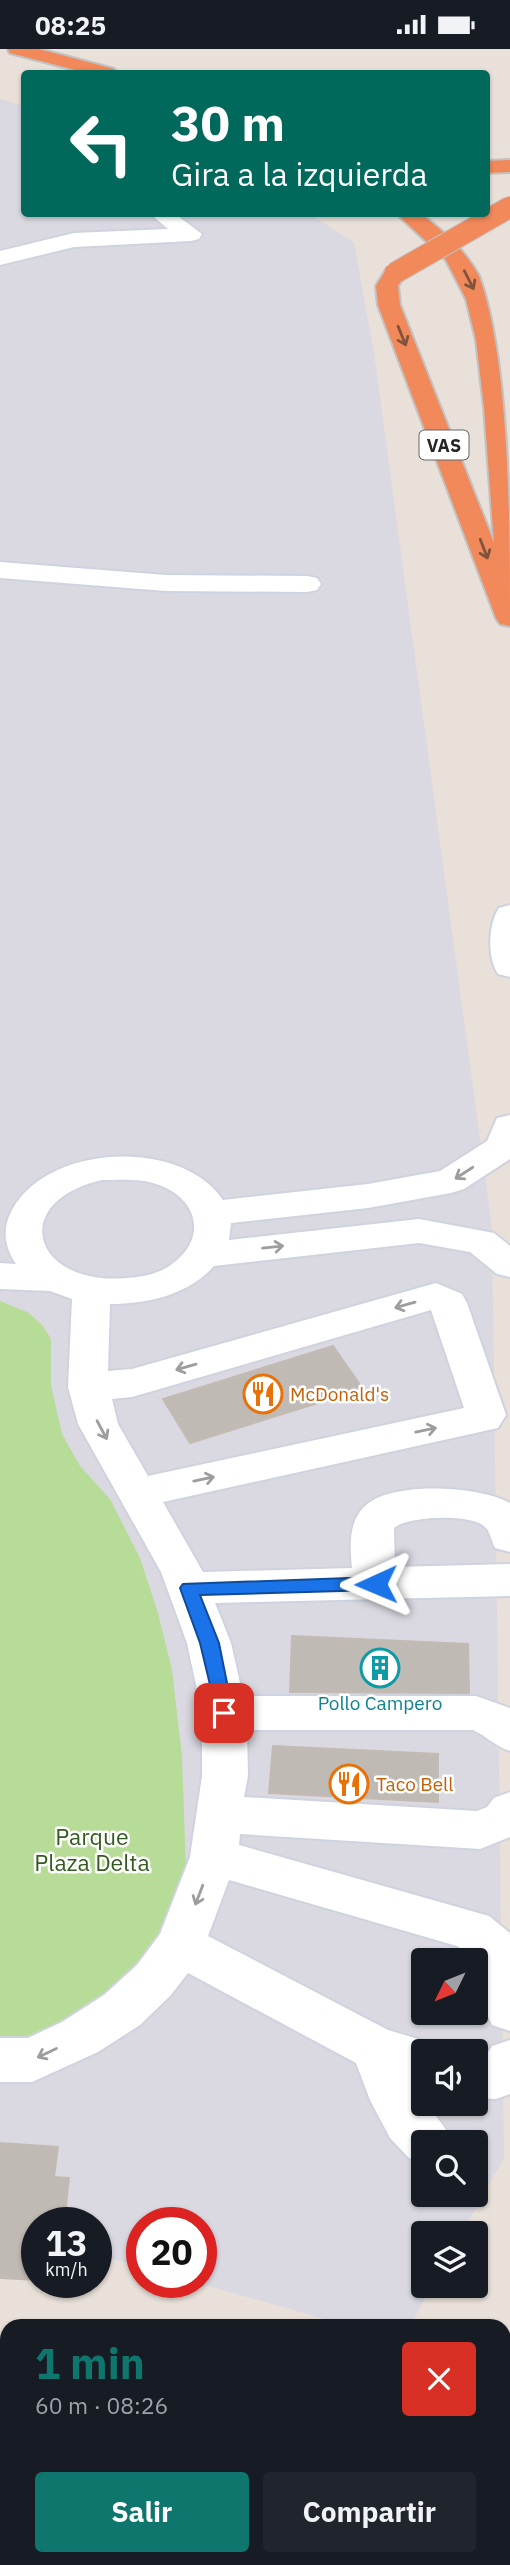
<!DOCTYPE html>
<html lang="es">
<meta charset="utf-8">
<style>
body{margin:0;font-family:"IBM Plex Sans",sans-serif;background:#20242c;color:#f1f3f6;height:100vh;display:flex;flex-direction:column;font-size:26px;white-space:nowrap}
*{box-sizing:border-box;margin:0}
p{font-size:23px;color:#9ea1a6}
.icon{flex:none;width:38px;height:38px;fill:none;stroke:currentColor;stroke-width:2;stroke-linecap:round;stroke-linejoin:round}
.map{position:relative;flex:1;overflow:hidden}
.side{position:absolute;left:0px;top:2270px;width:511px;height:247px;display:flex;flex-direction:column;background:#171b24;border-radius:21px 21px 0 0;box-shadow:0 2px 5px #0004}
.side>*{flex:none}
.guide{position:absolute;left:21px;top:21px;width:469px;height:147px;border-radius:7px;box-shadow:0 2px 5px #0004;background:#00695c;color:#fff;overflow:hidden}
.needle{width:46px;rotate:227deg}
.tools{position:absolute;left:411px;top:1899px;display:grid;gap:14px}
.tools a{display:grid;place-items:center;width:77px;height:77px;border-radius:7px;background:#171b24;box-shadow:0 2px 5px #0004;font-size:35px}
.speed{position:absolute;left:21px;top:2158px;display:flex;gap:14px;font-size:35px;font-weight:700;text-align:center}
.speed>*{display:grid;place-content:center;width:91px;height:91px;border-radius:50%;background:#171b24;box-shadow:0 2px 5px #0004;line-height:1}
.speed small{font-size:18px;font-weight:400}
.speed .limit{border:10px solid #d22;background:#fff;color:#111}
.pin{position:absolute;display:grid;place-items:center;width:60px;height:60px;color:#fff;margin:-30px;border-radius:14px;box-shadow:0 4px 10px #0006}
.me{position:absolute;width:77px;margin:-38px;rotate:269deg;stroke-linejoin:round;filter:drop-shadow(0 0 5px #0008)}
.turn{display:flex;align-items:center;gap:24px;height:147px;padding:0 35px;font-size:32px}
.turn .icon{width:91px;height:91px;stroke-width:2.5}
.turn b{display:block;font-size:49px;line-height:60px}
.round{display:grid;place-items:center;flex:none;width:74px;height:74px;border-radius:7px;background:#20242c}
.head{display:flex;align-items:center;justify-content:space-between;height:119px;padding:0 35px}
h1{font-size:42px;font-weight:700;line-height:52px;color:#0f766e}
.cta{display:flex;gap:14px;margin-top:auto;padding:14px 35px}
.cta a{flex:1;height:80px;border-radius:7px;background:#0f766e;color:#fff;font-size:28px;font-weight:700;line-height:80px;text-align:center}
.cta a+a{background:#20242c;color:#f1f3f6}
.status{display:flex;justify-content:space-between;align-items:center;height:49px;padding:0 35px;background:#171b24;direction:ltr}
.status svg{height:19px;fill:currentColor}
.map>svg:first-child{display:block}
.industrial{fill:#dad9e1;fill-rule:evenodd}
.green{fill:#b7dc98}
.building{fill:#c0bab5;stroke:#c3bbb3;stroke-width:2}
.lines{fill:none;stroke-linecap:round;stroke-linejoin:round}
.minor-casing{stroke:#ced3df;stroke-width:4}
.highway-casing{stroke:#c2c2c2;stroke-width:4}
.minor{fill:#fff;fill-rule:evenodd}
.highway{fill:#f1895a;fill-rule:evenodd}
.highway-bridge-casing{stroke:#c2c2c2;stroke-width:23;stroke-linecap:butt}
.highway-bridge{stroke:#f1895a;stroke-width:21}
.oneway{stroke:#81533d}
.oneway2{stroke:#9d9d9d}
.route{fill:#1a73e8;stroke:#114b97;stroke-width:2}
.labels{text-anchor:middle;dominant-baseline:central;stroke-width:5;stroke-linejoin:round;paint-order:stroke}
.shield{fill:#fff;stroke:#676767;stroke-width:2}
.shield-label{font-size:18px;font-weight:bold;fill:#262626}
.food-label{font-size:19px;fill:#c56008;stroke:#fff;text-anchor:start}
.culture-label{font-size:19px;fill:#0d838f;stroke:#fff}
.near-park-label{font-size:23px;fill:#325c1e;stroke:#fff}
</style>
<div class="status"><b>08:25</b><svg viewBox="0 0 49 12"><path d="M0 12V9h3v3zM5 12V6h3v6zM10 12V3h3v9zM15 12V0h3v12zM26 1h20v11H26zM47 4h2v5h-2z"/></svg></div>
<div class="map">
<svg width="510" height="2516" viewBox="0 0 510 2516">
<rect width="100%" height="100%" fill="#e8e0d9"/>
<path class="industrial" d="M0,50L24,57V164L310,165L354,194L374,304L492,1179L504,2109L462,2184H424V2236L432,2237L410,2277H349L195,2233H201V2174H142V2218L96,2205V2174H37L0,2178ZM424,1911H476V1964H424ZM424,2002H476V2054H424ZM424,2093H476V2146H424Z"/>
<polygon class="green" points="0,1252 29,1264 43,1277 51,1290 51,1336 62,1385 80,1417 110,1450 140,1509 158,1564 172,1621 182,1707 186,1821 162,1882 131,1927 87,1969 41,1989 0,1989"/>
<g class="building">
<polygon points="333,1297 363,1340 190,1394 163,1350"/>
<polygon points="292,1587 468,1595 469,1644 290,1643"/>
<polygon points="273,1697 438,1705 438,1753 269,1744"/>
<polygon points="0,2094 58,2098 54,2128 69,2129 64,2174 37,2174 37,2231 0,2229"/>
</g>
<g class="lines">
<defs>
<g id="minor">
<polygon points="149,164 174,164 202,185 199,190 191,192 74,198 0,216 0,202 74,184 168,180"/>
<polygon points="0,513 166,526 307,527 317,529 321,535 317,541 307,543 166,542 0,529"/>
<path d="M510,856V928L498,925C487,909 488,875 499,859Z"/>
<path d="M510,1066V1110L464,1140L451,1144L368,1159L231,1174L229,1191L419,1170L494,1184L510,1197V1228L497,1225L470,1203L419,1194L214,1217C188,1246 148,1255 110,1255L108,1322L132,1320L436,1234L462,1245L467,1254L506,1366L498,1379L163,1453L203,1523L352,1519C350,1498 348,1474 364,1458C390,1431 480,1437 510,1454V1503L495,1499C492,1493 490,1483 486,1479C474,1464 407,1467 394,1479L395,1518L510,1515V1547L215,1554L231,1594L243,1647H476L510,1659V1702C495,1697 486,1687 473,1681H247L248,1727L244,1748L477,1762L487,1758L494,1749L510,1743V1788L480,1800L240,1785L239,1796L489,1867L510,1884V1982L492,1976L485,1961L480,1918L476,1911L457,1897L229,1831L208,1887L388,1981L442,1997L444,2002H424V2035L413,2032C422,2056 442,2069 453,2093H424V2115L409,2109L390,2089L370,2051L356,2014L188,1924L171,1946L140,1976L98,2003L32,2033H0V1989H28L62,1973L104,1946L137,1916L160,1885L190,1808L202,1727V1664L187,1594L161,1523L78,1375L68,1338L72,1250L50,1242L0,1240V1214L16,1215C4,1197 2,1180 12,1161C48,1094 182,1089 223,1151L368,1135L440,1122L487,1092L497,1069ZM102,1131C119,1131 139,1129 156,1135C197,1148 209,1188 172,1215C159,1225 142,1228 126,1229C33,1237 7,1153 102,1131ZM431,1261L464,1359L148,1427L118,1375L112,1350L132,1348Z"/>
<polygon points="510,1991 510,2045 496,2050 476,2049 476,2005 487,2005 492,1997"/>
</g>
<g id="highway">
<polygon points="8,0 39,0 114,20 117,24 87,24 10,4"/>
<polygon points="510,111 510,123 486,124 486,112"/>
<path d="M396,164H420C443,182 465,201 479,227C510,312 510,480 510,577L500,575L496,569L378,256L376,237L387,219H403L406,224L398,237L400,256L494,494L484,358L476,291L466,250L446,211Z"/>
<polygon points="0,2343 7,2346 7,2400 0,2397"/>
<polygon points="510,2386 510,2442 504,2443 504,2387"/>
<rect x="0" y="2438" width="7" height="58"/>
<polygon points="51,2510 117,2510 120,2516 53,2516"/>
<polygon points="150,2510 219,2510 222,2516 152,2516"/>
<polygon points="271,2510 340,2510 343,2516 273,2516"/>
</g>
</defs>
<use href="#minor" class="minor-casing"/>
<use href="#highway" class="highway-casing"/>
<use href="#minor" class="minor"/>
<use href="#highway" class="highway"/>
<defs>
<polyline id="highway-bridge" points="395,224 510,158"/>
</defs>
<use href="#highway-bridge" class="highway-bridge-casing"/>
<use href="#highway-bridge" class="highway-bridge"/>
</g>
<defs><path id="oneway-shaft" d="M-6 0H5M1.5-3L5.5 0L1.5 3" fill="none" stroke-width="1.6" stroke-linecap="round" stroke-linejoin="round" transform="scale(1.75)"/></defs>
<g class="oneway">
<use href="#oneway-shaft" transform="translate(469 231) rotate(63)"/>
<use href="#oneway-shaft" transform="translate(402 287) rotate(68)"/>
<use href="#oneway-shaft" transform="translate(484 500) rotate(69)"/>
</g>
<g class="oneway2">
<use href="#oneway-shaft" transform="translate(464 1124) rotate(147)"/>
<use href="#oneway-shaft" transform="translate(273 1198) rotate(-6)"/>
<use href="#oneway-shaft" transform="translate(405 1256) rotate(164)"/>
<use href="#oneway-shaft" transform="translate(186 1318) rotate(164)"/>
<use href="#oneway-shaft" transform="translate(102 1381) rotate(62)"/>
<use href="#oneway-shaft" transform="translate(426 1381) rotate(-12)"/>
<use href="#oneway-shaft" transform="translate(204 1430) rotate(-12)"/>
<use href="#oneway-shaft" transform="translate(199 1846) rotate(111)"/>
<use href="#oneway-shaft" transform="translate(47 2004) rotate(154)"/>
</g>
<polygon class="route" points="376,1528 382,1530 385,1535 382,1539 376,1541 200,1546 219,1594 233,1664 231,1669 224,1671 218,1669 200,1594 180,1539 183,1535"/>
<defs>
<symbol id="restaurant-ring" viewBox="-11 -11 22 22"><circle r="9.5" fill="#fff" stroke="#e8710a" stroke-width="1.5"/><path d="M-5-6h1v4h1v-4h1v4h1v-4h1v5L-1.5 .5V6h-2V.5L-5-1ZM5-6V6H3V1.5H1.5Q1.5-4 5-6Z" fill="#e8710a"/></symbol>
<symbol id="building-ring" viewBox="-11 -11 22 22"><circle r="9.5" fill="#fff" stroke="#0f9aa8" stroke-width="1.5"/><path d="M-4-6H4V6H1V3H-1V6H-4ZM-2.5-4.3h1.7v1.8h-1.7ZM.8-4.3h1.7v1.8H.8ZM-2.5-1h1.7V.8h-1.7ZM.8-1h1.7V.8H.8Z" fill="#0f9aa8"/></symbol>
</defs>
<g fill-rule="evenodd">
<use href="#restaurant-ring" x="241" y="1323" width="44" height="44"/>
<use href="#building-ring" x="358" y="1597" width="44" height="44"/>
<use href="#restaurant-ring" x="327" y="1713" width="44" height="44"/>
</g>
<g class="labels">
<rect class="shield" x="419.5" y="381.5" width="49" height="29" rx="5"/>
<g class="shield-label">
<text x="444" y="396">VAS</text>
</g>
<g class="food-label">
<text x="290" y="1345">McDonald's</text>
<text x="376" y="1735">Taco Bell</text>
</g>
<g class="culture-label">
<text x="380" y="1654">Pollo Campero</text>
</g>
<g class="near-park-label">
<text x="92" y="1787">Parque<tspan x="92" dy="26">Plaza Delta</tspan></text>
</g>
</g>
</svg>
<div class="tools">
<a><svg class="needle" viewBox="-14 -14 28 28"><path d="M0-13l5 13h-10z" fill="#e53935"/><path d="M0 13l5-13h-10z" fill="#9ea1a6"/></svg></a>
<a><svg class="icon" aria-label="sound" viewBox="0 0 24 24"><path d="M4 9h4l5-4v14l-5-4H4zM17 9q2 3 0 6"/></svg></a>
<a><svg class="icon" aria-label="search" viewBox="0 0 24 24"><circle cx="10" cy="10" r="6"/><path d="M15 15l6 6"/></svg></a>
<a><svg class="icon" aria-label="layers" viewBox="0 0 24 24"><path d="M12 4l9 5-9 5-9-5zM3 14l9 5 9-5"/></svg></a>
</div>
<div class="speed"><div>13<small>km/h</small></div><div class="limit">20</div></div>
<div class="pin" style="left:224px;top:1664px;background:#d93025"><svg class="icon" aria-label="arrive" viewBox="0 0 24 24"><path d="M6 21V4h12l-3 4 3 4H6"/></svg></div>
<svg class="me" style="left:376px;top:1535px" viewBox="-20 -20 40 40"><path d="M0-17L14 15 0 8-14 15z" fill="#1a73e8" stroke="#fff" stroke-width="4"/></svg>
<div class="guide">
<div class="turn"><svg class="icon" aria-label="left" viewBox="0 0 24 24"><path d="M17 20v-9H6M10 6l-5 5 5 5"/></svg><div><b>30 m</b>Gira a la izquierda</div></div>
</div>
<section class="side">
<div class="head"><div><h1>1 min</h1><p>60 m · 08:26</p></div><a class="round" style="background:#d93025;color:#fff"><svg class="icon" aria-label="close" viewBox="0 0 24 24"><path d="M6 6l12 12M18 6L6 18"/></svg></a></div>
<div class="cta"><a>Salir</a><a>Compartir</a></div>
</section>
</div>
